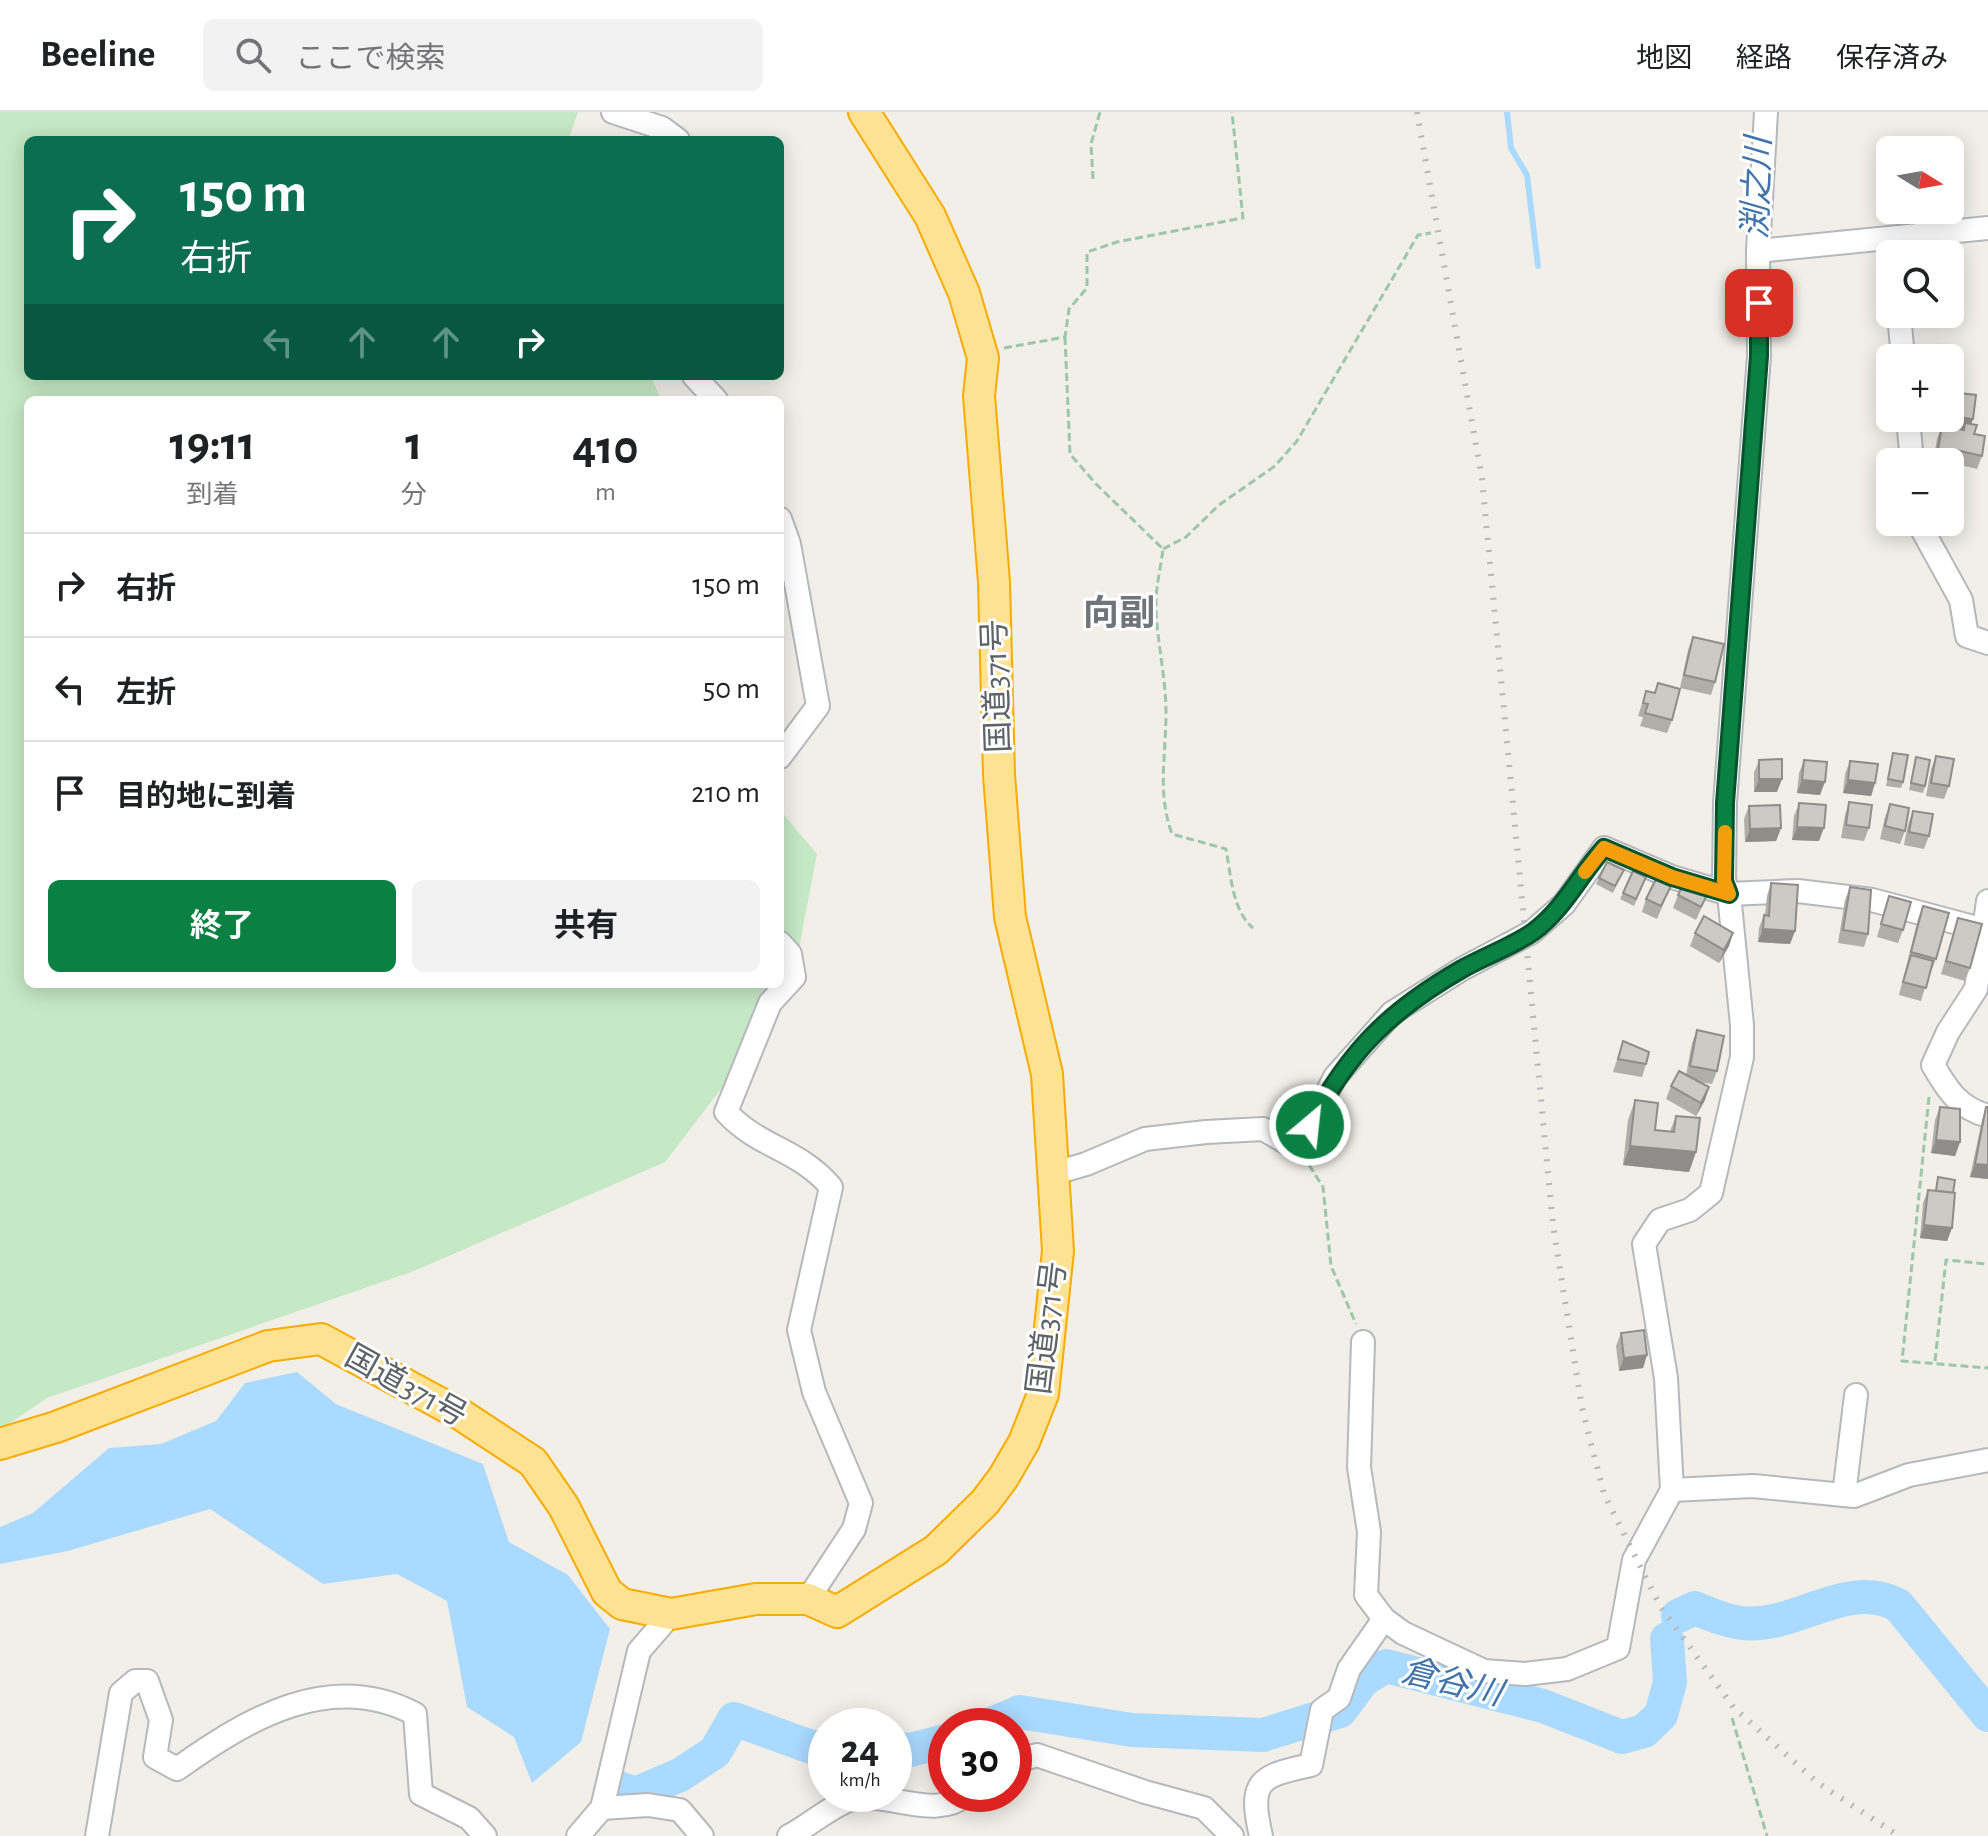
<!DOCTYPE html>
<html lang="ja">
<meta charset="utf-8">
<style>
body{margin:0;font-family:"Alegreya Sans","Noto Sans JP",sans-serif;background:#f2f2f2;color:#202124;height:100vh;display:flex;flex-direction:column;font-size:30px;white-space:nowrap}
*{box-sizing:border-box;margin:0}
p{font-size:26px;color:#757577}
.icon{flex:none;width:44px;height:44px;fill:none;stroke:currentColor;stroke-width:2;stroke-linecap:round;stroke-linejoin:round}
.map{position:relative;flex:1;overflow:hidden}
.panel{position:absolute;left:24px;top:284px;width:760px;height:592px;display:flex;flex-direction:column;background:#fff;border-radius:12px;box-shadow:0 4px 20px #0003}
.panel>*{flex:none}
.banner{position:absolute;left:24px;top:24px;width:760px;height:244px;border-radius:12px;box-shadow:0 4px 20px #0003;background:#0b6e4f;color:#fff;overflow:hidden}
.needle{width:52px;rotate:101deg}
.buttons{position:absolute;left:1876px;top:24px;display:grid;gap:16px}
.buttons a{display:grid;place-items:center;width:88px;height:88px;border-radius:12px;background:#fff;box-shadow:0 4px 20px #0003;font-size:40px}
.speed{position:absolute;left:808px;top:1596px;display:flex;gap:16px;font-size:40px;font-weight:700;text-align:center}
.speed>*{display:grid;place-content:center;width:104px;height:104px;border-radius:50%;background:#fff;box-shadow:0 4px 20px #0003;line-height:1}
.speed small{font-size:20px;font-weight:400}
.speed .limit{border:12px solid #d22;background:#fff;color:#111}
.pin{position:absolute;display:grid;place-items:center;width:68px;height:68px;color:#fff;margin:-34px;border-radius:16px;box-shadow:0 4px 12px #0006}
.me{position:absolute;width:88px;margin:-44px;rotate:28deg;stroke-linejoin:round;filter:drop-shadow(0 0 6px #0008)}
.turn{display:flex;align-items:center;gap:28px;height:168px;padding:0 24px;font-size:36px}
.turn .icon{width:104px;height:104px;stroke-width:2.5}
.turn b{display:block;font-size:56px;line-height:68px}
.lanes{display:flex;align-items:center;height:76px;padding:0 24px;background:#0003;justify-content:center;gap:40px;direction:ltr}
.lanes .off{opacity:.35}
.eta{display:flex;justify-content:space-evenly;align-items:center;height:136px;text-align:center}
.eta b{font-size:48px;font-weight:700;line-height:56px}
.action{display:flex;gap:16px;margin-top:auto;padding:16px 24px}
.action a{flex:1;height:92px;border-radius:12px;background:#0b8043;color:#fff;font-size:32px;font-weight:700;line-height:92px;text-align:center}
.action a+a{background:#f2f2f2;color:#202124}
ul{padding:0;list-style:none}
li{display:flex;align-items:center;gap:24px;height:104px;padding:0 24px;border-top:2px solid #e0e0e0}
li div{flex:1}
li b{display:block;font-size:30px}
li em{font-style:normal}
header{display:flex;align-items:center;gap:48px;box-sizing:border-box;height:112px;padding:0 40px;background:#fff;border-bottom:2px solid #e0e0e0}
header strong{font-size:38px}
nav{display:flex;gap:44px;margin-inline-start:auto;font-size:28px}
.search{width:560px;height:72px;background:#f2f2f2;display:flex;align-items:center;gap:20px;box-sizing:border-box;padding:0 28px;border-radius:12px;color:#757577;font-size:30px}
.map>svg:first-child{display:block}
.green{fill:#c5e8c5}
.water{fill:#aadaff}
.lines{fill:none;stroke-linecap:round;stroke-linejoin:round}
.stream{stroke:#aadaff;stroke-width:6}
.river{stroke:#aadaff;stroke-width:34}
.minor-casing{stroke:#b5b8bc;stroke-width:26}
.highway-casing{stroke:#f9ab00;stroke-width:34}
.path{stroke:#9cc7a9;stroke-width:3;stroke-dasharray:8 4;stroke-linecap:butt}
.minor{stroke:#fff;stroke-width:22}
.highway{stroke:#fde293;stroke-width:30}
.rail{stroke:#b6b7b8;stroke-width:6;stroke-dasharray:2 10;stroke-linecap:butt}
.wall{fill:#afaea9}
.shaded-wall{fill:#8f8d8a}
.building{fill:#cccac5;stroke:#8f8d8a;stroke-width:2}
.route-casing{stroke:#07532c;stroke-width:20}
.route{stroke:#0b8043;stroke-width:14}
.slow{stroke:#f59e0b;stroke-width:14}
.labels{text-anchor:middle;dominant-baseline:central;stroke-width:6;stroke-linejoin:round;paint-order:stroke}
.street-label{font-size:32px;fill:#5f6368;stroke:#fff}
.water-label{font-size:34px;font-style:italic;fill:#4174aa;stroke:#fff}
.quarter-label{font-size:36px;font-weight:bold;fill:#70757a;stroke:#fff}
</style>
<header>
<strong>Beeline</strong>
<div class="search"><svg class="icon" aria-label="search" viewBox="0 0 24 24"><circle cx="10" cy="10" r="6"/><path d="M15 15l6 6"/></svg>ここで検索</div>
<nav><a>地図</a><a>経路</a><a>保存済み</a></nav>
</header>
<div class="map">
<svg width="1988" height="1724" viewBox="0 0 1988 1724">
<rect width="100%" height="100%" fill="#f1efe8"/>
<polygon class="green" points="0,0 578,0 568,28 28,28 28,264 651,264 661,288 28,288 28,872 780,872 780,698 817,742 789,888 665,1050 414,1159 47,1286 0,1318"/>
<polygon class="water" points="297,1260 336,1292 483,1352 509,1430 568,1463 610,1517 581,1630 532,1671 514,1625 467,1595 447,1489 397,1462 323,1472 210,1397 68,1439 0,1452 0,1415 33,1401 109,1336 161,1332 216,1309 245,1271"/>
<g class="lines">
<polyline class="stream" points="1507,0 1511,36 1527,63 1538,154"/>
<g class="river">
<path d="M1678,1504L1695,1496C1711,1503 1726,1509 1742,1511C1797,1517 1845,1466 1898,1493L1988,1603"/>
<polyline points="987,1614 1020,1600 1132,1618 1263,1623 1340,1599 1363,1568 1386,1554 1543,1594 1622,1625 1644,1619 1661,1603 1670,1570 1667,1527"/>
<polyline points="894,1636 910,1638 946,1629"/>
<polyline points="619,1676 635,1682 680,1663 715,1640 734,1607 811,1635 826,1635"/>
</g>
<defs>
<g id="minor">
<polyline points="613,0 662,16 678,28"/>
<polyline points="1758,139 1988,116"/>
<polyline points="1899,202 1903,246"/>
<polyline points="694,264 716,288"/>
<polyline points="1908,306 1912,350"/>
<polyline points="780,407 789,432 818,594 780,645"/>
<polyline points="1918,410 1961,488 1967,524 1988,531"/>
<path d="M1988,789L1976,877L1948,920L1933,953C1948,979 1959,996 1988,1004"/>
<path d="M780,831L790,842L794,865L770,891L726,1000C759,1036 799,1037 831,1075L799,1218L814,1280L861,1391L854,1417L808,1487"/>
<polyline points="1055,1061 1086,1052 1145,1027 1206,1020 1263,1017 1298,1037 1335,965 1392,901 1462,857 1532,820 1564,792 1604,736 1672,765 1729,782 1798,779 1872,788 1988,819"/>
<polyline points="1363,1230 1359,1355 1369,1420 1366,1483 1384,1507 1403,1521 1484,1559 1525,1562 1567,1557 1618,1536 1634,1448 1672,1378 1666,1266 1644,1132 1660,1108 1690,1098 1711,1081 1718,1050 1742,945 1742,913 1729,782 1724,769 1725,691 1759,244 1758,139 1766,0"/>
<polyline points="1672,1378 1753,1374 1854,1384 1909,1363 1988,1348"/>
<polyline points="1844,1383 1856,1283"/>
<polyline points="1014,1650 1037,1643 1145,1680 1204,1696 1232,1724"/>
<polyline points="602,1696 648,1693 680,1698 702,1724"/>
<path d="M97,1724L121,1581L135,1569H147L161,1608L155,1645L177,1657C247,1607 330,1557 415,1602L421,1682L469,1706L485,1724"/>
<polyline points="578,1724 602,1696 639,1539 671,1502"/>
<path d="M789,1724C806,1716 837,1689 854,1687C894,1680 933,1709 968,1682"/>
<path d="M1261,1724C1248,1669 1259,1664 1311,1653L1322,1598L1339,1586L1349,1557L1384,1507"/>
</g>
<polyline id="highway" points="0,1332 56,1315 268,1234 321,1227 460,1302 533,1350 564,1395 607,1480 622,1492 671,1502 756,1487 808,1487 837,1500 936,1438 985,1390 1003,1366 1024,1330 1043,1282 1058,1139 1047,962 1010,805 999,663 994,470 979,284 983,246 964,181 930,104 864,0"/>
</defs>
<use href="#minor" class="minor-casing"/>
<use href="#highway" class="highway-casing"/>
<g class="path">
<polyline points="1093,67 1091,32 1100,0"/>
<path d="M1065,225L1070,342L1096,372L1163,437C1161,454 1156,473 1156,491C1156,526 1166,564 1166,601C1166,644 1157,681 1172,722L1226,737C1231,763 1232,798 1253,816"/>
<polyline points="1004,236 1065,225 1069,197 1087,176 1087,140 1117,130 1243,106 1232,0"/>
<polyline points="1163,437 1186,425 1219,393 1275,354 1297,329 1418,123 1431,121"/>
<polyline points="1929,985 1902,1249 1988,1256"/>
<polyline points="1309,1053 1323,1075 1331,1154 1356,1212"/>
<polyline points="1935,1249 1946,1148 1988,1152"/>
<polyline points="1732,1606 1767,1724"/>
</g>
<use href="#minor" class="minor"/>
<use href="#highway" class="highway"/>
<polyline class="rail" points="1417,0 1482,367 1553,1113 1582,1296 1604,1382 1660,1494 1734,1596 1818,1671 1899,1724"/>
</g>
<g class="wall">
<polygon points="1927,306 1973,307 1971,312 1982,344 1977,357 1952,351 1950,358 1950,350 1933,350 1937,327 1941,316 1928,315"/>
<polygon points="1693,525 1715,570 1711,583 1680,576 1688,538"/>
<polygon points="1658,571 1672,608 1667,621 1640,614 1643,605 1638,604 1646,579 1654,581"/>
<polygon points="1893,641 1903,670 1901,676 1886,674"/>
<polygon points="1936,644 1949,674 1944,687 1926,684 1931,657"/>
<polygon points="1916,645 1925,674 1923,681 1909,678"/>
<polygon points="1759,648 1777,680 1754,680 1754,661"/>
<polygon points="1804,648 1820,683 1797,681 1799,661"/>
<polygon points="1850,649 1875,671 1871,684 1843,681 1845,662"/>
<polygon points="1849,690 1869,716 1864,729 1841,726 1845,703"/>
<polygon points="1799,691 1819,729 1792,728 1794,704"/>
<polygon points="1890,692 1905,719 1900,732 1880,727 1885,705"/>
<polygon points="1749,694 1781,716 1776,729 1745,730 1744,707"/>
<polygon points="1913,699 1929,724 1924,737 1904,733 1908,712"/>
<polygon points="1624,758 1613,781 1596,772 1599,766"/>
<polygon points="1646,765 1634,794 1620,787 1623,781"/>
<polygon points="1771,771 1795,819 1790,832 1758,830 1759,816 1764,803 1765,803 1767,784"/>
<polygon points="1672,772 1657,807 1642,800 1646,787"/>
<polygon points="1850,775 1868,822 1864,835 1838,831 1845,788"/>
<polygon points="1709,779 1696,808 1673,796 1678,783"/>
<polygon points="1889,784 1903,818 1898,831 1877,825"/>
<polygon points="1923,794 1936,847 1931,860 1930,859 1921,889 1899,883 1918,807"/>
<polygon points="1958,806 1970,856 1965,869 1941,862"/>
<polygon points="1695,821 1733,821 1729,834 1719,851 1690,834"/>
<polygon points="1697,918 1717,959 1712,972 1699,970 1709,975 1705,988 1696,1004 1666,987 1671,974 1686,963 1692,931"/>
<polygon points="1623,929 1646,952 1642,965 1613,960"/>
<polygon points="1635,988 1655,1018 1670,1019 1676,1004 1696,1040 1689,1060 1623,1053 1628,1008"/>
<polygon points="1940,995 1960,1030 1955,1044 1931,1041 1935,1008"/>
<polygon points="1986,995 1988,1067 1970,1065 1982,1008"/>
<polygon points="1938,1065 1953,1081 1952,1116 1947,1129 1920,1126 1923,1091 1928,1078 1935,1079"/>
<polygon points="1621,1221 1647,1243 1643,1256 1619,1259 1616,1234"/>
</g>
<g class="shaded-wall">
<polygon points="1950,304 1973,307 1968,320 1965,311 1962,319 1928,315 1931,306 1950,306"/>
<polygon points="1759,667 1782,667 1777,680 1754,680"/>
<polygon points="1802,668 1825,670 1820,683 1797,681"/>
<polygon points="1848,668 1875,671 1871,684 1843,681"/>
<polygon points="1797,715 1824,716 1819,729 1792,728"/>
<polygon points="1781,716 1776,729 1745,730 1750,717"/>
<polygon points="1763,817 1795,819 1790,832 1758,830"/>
<polygon points="1733,821 1729,834 1719,851 1724,838"/>
<polygon points="1709,975 1705,988 1696,1004 1701,991"/>
<polygon points="1936,1028 1960,1030 1955,1044 1931,1041"/>
<polygon points="1630,1034 1696,1040 1689,1060 1623,1053"/>
<polygon points="1975,1052 1988,1053 1988,1067 1970,1065"/>
<polygon points="1924,1113 1952,1116 1947,1129 1920,1126"/>
<polygon points="1647,1243 1643,1256 1619,1259 1624,1246"/>
</g>
<g class="building">
<polygon points="1950,280 1976,283 1973,307 1950,304"/>
<polygon points="1965,311 1977,313 1974,322 1985,324 1982,344 1956,338 1954,346 1937,343 1942,314 1964,318"/>
<polygon points="1693,525 1724,532 1715,570 1684,563"/>
<polygon points="1658,571 1680,577 1672,608 1645,601 1648,592 1643,591 1646,579 1655,581"/>
<polygon points="1893,641 1908,643 1903,670 1888,667"/>
<polygon points="1936,644 1954,647 1949,674 1931,671"/>
<polygon points="1916,645 1930,648 1925,674 1911,671"/>
<polygon points="1782,647 1782,667 1759,667 1759,648"/>
<polygon points="1804,648 1827,650 1825,670 1802,668"/>
<polygon points="1850,649 1878,652 1875,671 1848,668"/>
<polygon points="1849,690 1872,693 1869,716 1846,713"/>
<polygon points="1799,691 1826,693 1824,716 1797,715"/>
<polygon points="1890,692 1909,696 1905,719 1885,714"/>
<polygon points="1780,693 1781,716 1750,717 1749,694"/>
<polygon points="1913,699 1933,702 1929,724 1909,720"/>
<polygon points="1607,750 1624,758 1615,774 1599,766"/>
<polygon points="1633,759 1646,765 1636,787 1623,781"/>
<polygon points="1657,765 1672,772 1661,794 1646,787"/>
<polygon points="1686,767 1709,779 1701,795 1678,783"/>
<polygon points="1771,771 1798,773 1795,819 1763,817 1764,803 1769,804"/>
<polygon points="1850,775 1871,778 1868,822 1843,818"/>
<polygon points="1889,784 1911,790 1903,818 1881,812"/>
<polygon points="1923,794 1949,801 1936,847 1911,840"/>
<polygon points="1704,804 1733,821 1724,838 1695,821"/>
<polygon points="1958,806 1982,812 1970,856 1946,849"/>
<polygon points="1911,843 1933,849 1926,876 1903,870"/>
<polygon points="1697,918 1724,924 1717,959 1690,954"/>
<polygon points="1623,929 1649,940 1646,952 1618,947"/>
<polygon points="1679,959 1709,975 1701,991 1671,974"/>
<polygon points="1635,988 1658,991 1655,1018 1674,1020 1676,1004 1700,1006 1696,1040 1630,1034"/>
<polygon points="1940,995 1960,997 1960,1030 1936,1028"/>
<polygon points="1986,995 1988,995 1988,1053 1975,1052"/>
<polygon points="1938,1065 1955,1068 1953,1081 1936,1079"/>
<polygon points="1928,1078 1955,1081 1952,1116 1924,1113"/>
<polygon points="1644,1218 1647,1243 1624,1246 1621,1221"/>
</g>
<g class="lines">
<defs>
<path id="route" d="M1310,1013C1349,939 1389,899 1462,857C1485,844 1511,835 1533,820C1564,797 1579,764 1604,736L1672,765L1729,782L1724,769L1725,691L1759,244V191"/>
</defs>
<use href="#route" class="route-casing"/>
<use href="#route" class="route"/>
<polyline class="slow" points="1585,760 1604,736 1672,765 1729,782 1724,769 1725,720"/>
</g>
<g class="labels">
<g class="street-label">
<text transform="translate(997 574) rotate(-92)">国道371号</text>
<text transform="translate(1047 1216) rotate(-83)">国道371号</text>
<text transform="translate(406 1274) rotate(29)">国道371号</text>
</g>
<g class="water-label">
<text transform="translate(1758 76) rotate(-88)">渕之川</text>
<text transform="translate(1452 1571) rotate(14)">倉谷川</text>
</g>
<g class="quarter-label">
<text x="1119" y="502">向副</text>
</g>
</g>
</svg>
<div class="buttons">
<a><svg class="needle" viewBox="-14 -14 28 28"><path d="M0-13l5 13h-10z" fill="#e53935"/><path d="M0 13l5-13h-10z" fill="#757577"/></svg></a>
<a><svg class="icon" aria-label="search" viewBox="0 0 24 24"><circle cx="10" cy="10" r="6"/><path d="M15 15l6 6"/></svg></a>
<a>+</a>
<a>−</a>
</div>
<div class="speed"><div>24<small>km/h</small></div><div class="limit">30</div></div>
<div class="pin" style="left:1759px;top:191px;background:#d93025"><svg class="icon" aria-label="arrive" viewBox="0 0 24 24"><path d="M6 21V4h12l-3 4 3 4H6"/></svg></div>
<svg class="me" style="left:1310px;top:1013px" viewBox="-20 -20 40 40"><circle r="17" fill="#0b8043" stroke="#fff" stroke-width="3"/><path d="M0-11L8 9 0 5-8 9z" fill="#fff"/></svg>
<div class="banner">
<div class="turn"><svg class="icon" aria-label="right" viewBox="0 0 24 24"><path d="M7 20v-9h11M14 6l5 5-5 5"/></svg><div><b>150 m</b>右折</div></div>
<div class="lanes"><svg class="icon off" aria-label="left" viewBox="0 0 24 24"><path d="M17 20v-9H6M10 6l-5 5 5 5"/></svg><svg class="icon off" aria-label="ahead" viewBox="0 0 24 24"><path d="M12 20V5M6 11l6-6 6 6"/></svg><svg class="icon off" aria-label="ahead" viewBox="0 0 24 24"><path d="M12 20V5M6 11l6-6 6 6"/></svg><svg class="icon" aria-label="right" viewBox="0 0 24 24"><path d="M7 20v-9h11M14 6l5 5-5 5"/></svg></div>
</div>
<section class="panel">
<div class="eta">
<div><b>19:11</b><p>到着</p></div>
<div><b>1</b><p>分</p></div>
<div><b>410</b><p>m</p></div>
</div>
<ul>
<li><svg class="icon" aria-label="right" viewBox="0 0 24 24"><path d="M7 20v-9h11M14 6l5 5-5 5"/></svg><div><b>右折</b></div><em>150 m</em></li>
<li><svg class="icon" aria-label="left" viewBox="0 0 24 24"><path d="M17 20v-9H6M10 6l-5 5 5 5"/></svg><div><b>左折</b></div><em>50 m</em></li>
<li><svg class="icon" aria-label="arrive" viewBox="0 0 24 24"><path d="M6 21V4h12l-3 4 3 4H6"/></svg><div><b>目的地に到着</b></div><em>210 m</em></li>
</ul>
<div class="action"><a>終了</a><a>共有</a></div>
</section>
</div>
